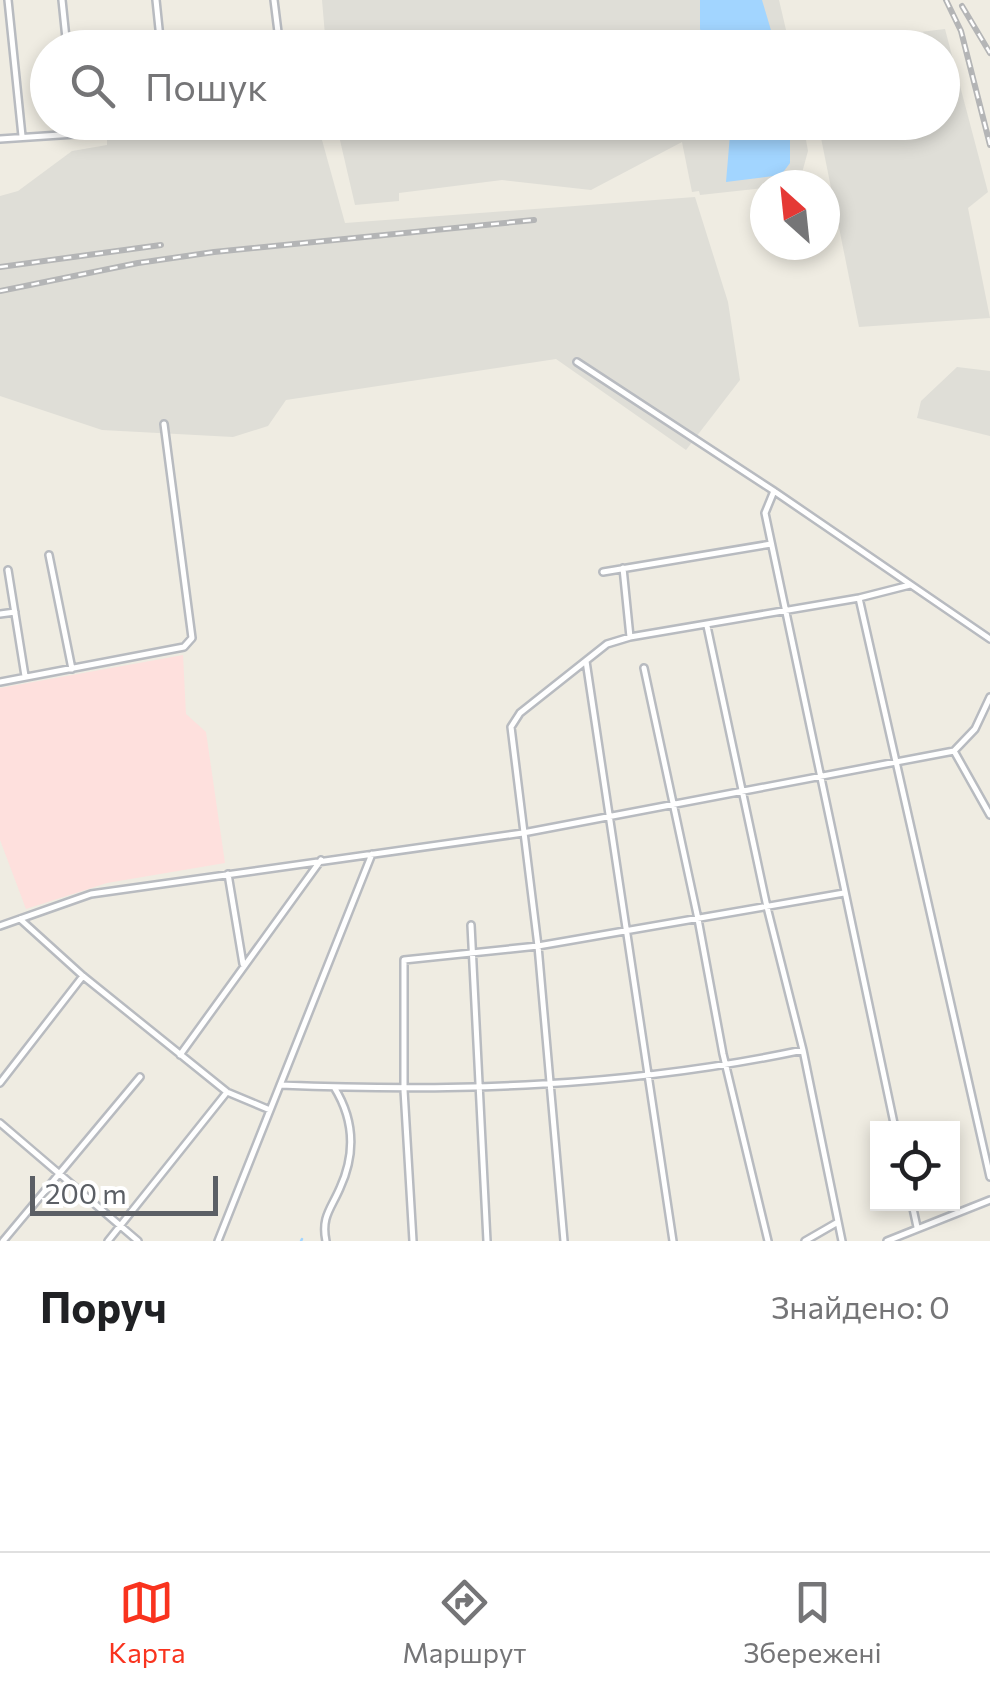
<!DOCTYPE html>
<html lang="uk">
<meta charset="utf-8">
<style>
body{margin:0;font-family:Commissioner,sans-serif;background:#f6f6f6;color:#202124}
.controls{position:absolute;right:30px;bottom:30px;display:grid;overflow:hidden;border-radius:0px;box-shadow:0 5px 15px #0003}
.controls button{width:90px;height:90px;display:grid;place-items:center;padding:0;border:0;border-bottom:2px solid #e0e0e0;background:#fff;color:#202124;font:50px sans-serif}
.compass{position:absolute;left:750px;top:170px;width:90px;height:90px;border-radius:50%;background:#fff;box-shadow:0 5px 15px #0003;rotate:333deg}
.scale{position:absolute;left:30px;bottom:25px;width:188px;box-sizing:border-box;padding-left:10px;border:5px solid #5b5f65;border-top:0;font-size:28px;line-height:35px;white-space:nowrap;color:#5b5f65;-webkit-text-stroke:8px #fff;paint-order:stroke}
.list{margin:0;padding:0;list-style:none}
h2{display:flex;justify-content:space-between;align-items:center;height:130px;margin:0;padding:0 40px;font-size:42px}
h2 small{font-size:32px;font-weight:400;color:#757577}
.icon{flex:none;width:55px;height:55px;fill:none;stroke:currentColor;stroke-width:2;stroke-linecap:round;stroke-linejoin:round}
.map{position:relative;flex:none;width:990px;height:1241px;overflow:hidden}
.search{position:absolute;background:#fff;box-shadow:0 5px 15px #0003;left:30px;right:30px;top:30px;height:110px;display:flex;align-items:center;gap:25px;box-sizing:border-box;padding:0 35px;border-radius:55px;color:#757577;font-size:38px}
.sheet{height:310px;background:#fff}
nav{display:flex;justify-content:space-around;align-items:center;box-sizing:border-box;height:140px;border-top:2px solid #e0e0e0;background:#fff;font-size:28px;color:#757577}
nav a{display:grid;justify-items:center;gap:5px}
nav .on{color:#f9331e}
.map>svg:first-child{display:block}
.industrial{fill:#dfded7}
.medical{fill:#fee0dd}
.water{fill:#a2d5ff}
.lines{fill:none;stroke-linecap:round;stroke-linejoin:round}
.stream{stroke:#a2d5ff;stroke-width:2.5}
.minor-casing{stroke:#b8bbc0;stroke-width:10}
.minor{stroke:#fff;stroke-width:5}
.rail-casing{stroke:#b4b5b6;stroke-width:6}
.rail{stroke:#fff;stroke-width:2.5;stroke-dasharray:8;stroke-linecap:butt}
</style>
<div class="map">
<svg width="990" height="1241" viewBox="0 0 990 1241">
<rect width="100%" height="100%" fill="#efece2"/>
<path class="industrial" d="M322 0H779L790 47H326Z
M945 29 988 192 968 208 990 318 859 327 818 123 942 122V48L803 46Z
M317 122 345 223 695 197 728 302 740 380 686 450 556 359 286 400 268 426 233 437 102 430 0 396V196L18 191 72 151 107 145V138L144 133 165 123Z
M336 123H803L808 151 799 184 765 185V188L700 195 699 191 692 192 682 142 591 190 502 180 399 193V201L355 205Z
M957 367 990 371V436L917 418 921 401Z"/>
<path class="medical" d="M183 655 186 714 206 732 225 863 107 883 26 909 0 840V688Z"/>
<path class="water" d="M700 0H762L776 47H708L700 29Z
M731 123H790V163L781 175 726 182Z"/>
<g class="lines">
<path class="stream" d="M301 1241 302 1239"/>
<defs>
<path id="minor" d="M8 0 22 136
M62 0 67 48
M156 0 161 48
M274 0 280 48
M75 122 76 134
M0 139 90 133 151 122
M577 362 774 491 990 639
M774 491 765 513 895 1128
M49 555 72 669
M623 568 630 637
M8 570 25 676
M603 572 771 544
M859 598 990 1177
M0 614 15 612
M707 626 767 907 803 1050 842 1241
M586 661 673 1241
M644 668 698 919 723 1054 768 1241
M0 682 184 647 192 638 164 424
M990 697 975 729 954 751 990 815
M228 874 243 964
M20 919 83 976 227 1092 270 1110
M471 925 487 1241
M0 926 91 894 523 833 954 751
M180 1055 321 860
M0 1083 83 976
M280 1085C459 1092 628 1087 803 1050
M0 1123 138 1241
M912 1204 917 1227
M3 1241 140 1077
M108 1241 227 1092
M218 1241 372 854
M326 1241C321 1217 331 1209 340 1188 356 1153 354 1119 334 1087
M413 1241 404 1090V960L538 946 844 893
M564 1241 538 946 511 727 520 713 607 644 630 637 859 598 910 585
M805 1241 838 1222
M887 1241 990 1200"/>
</defs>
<use href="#minor" class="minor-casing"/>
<use href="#minor" class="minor"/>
<defs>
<path id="rail" d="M946 0 961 31 990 145
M962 6 990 53
M0 267 161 245
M0 291 138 263 214 252 534 220"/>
</defs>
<use href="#rail" class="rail-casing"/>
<use href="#rail" class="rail"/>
</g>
</svg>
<div class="controls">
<button><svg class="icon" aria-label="locate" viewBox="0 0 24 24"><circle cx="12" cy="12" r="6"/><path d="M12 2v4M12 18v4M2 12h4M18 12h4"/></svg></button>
</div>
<svg class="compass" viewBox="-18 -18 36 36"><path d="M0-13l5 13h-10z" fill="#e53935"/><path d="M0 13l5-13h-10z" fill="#757577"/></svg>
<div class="scale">200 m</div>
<div class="search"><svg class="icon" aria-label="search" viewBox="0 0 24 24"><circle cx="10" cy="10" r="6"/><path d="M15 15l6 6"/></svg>Пошук</div>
</div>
<section class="sheet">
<h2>Поруч<small>Знайдено: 0</small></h2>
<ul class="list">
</ul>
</section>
<nav>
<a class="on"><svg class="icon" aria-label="map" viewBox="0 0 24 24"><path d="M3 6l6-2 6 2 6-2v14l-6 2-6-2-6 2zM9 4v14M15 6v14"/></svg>Карта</a>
<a><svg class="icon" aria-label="directions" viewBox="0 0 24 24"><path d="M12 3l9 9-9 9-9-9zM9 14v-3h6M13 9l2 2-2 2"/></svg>Маршрут</a>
<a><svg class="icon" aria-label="saved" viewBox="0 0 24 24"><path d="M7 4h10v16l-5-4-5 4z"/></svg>Збережені</a>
</nav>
